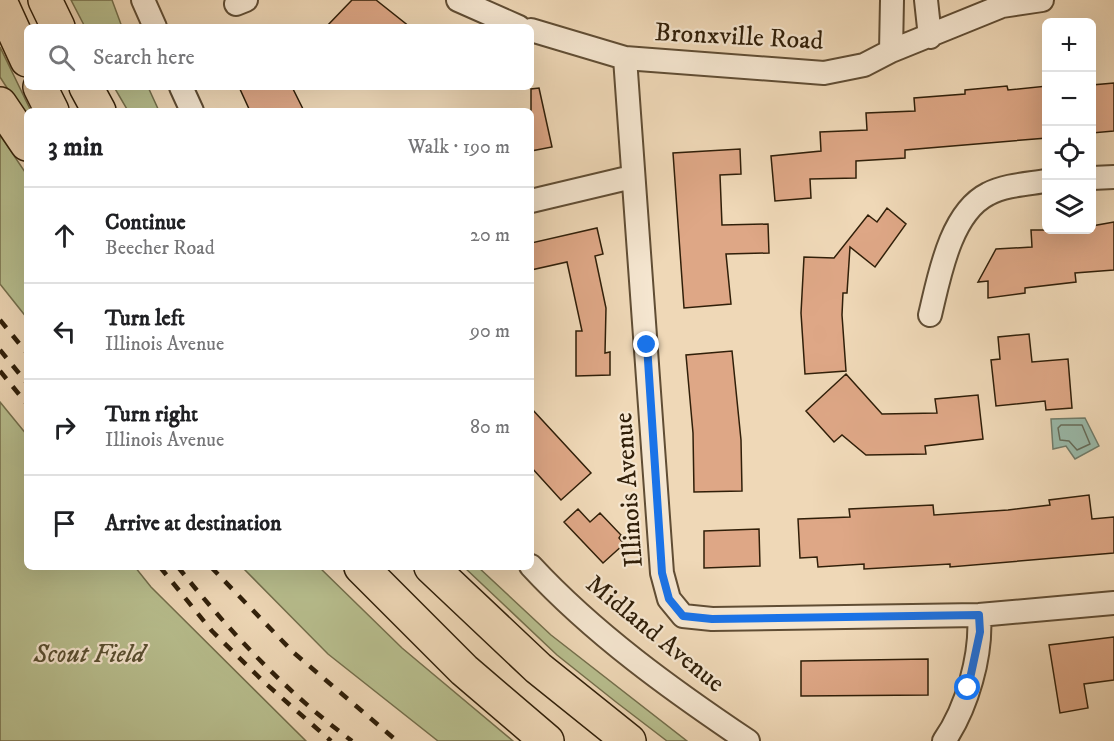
<!DOCTYPE html>
<meta charset="utf-8">
<style>
body{margin:0;font-family:"IM FELL DW Pica",serif;background:#f6f6f6;color:#202124}
.controls{position:absolute;right:18px;top:18px;display:grid;overflow:hidden;border-radius:9px;box-shadow:0 6px 24px #0002}
.controls button{width:54px;height:54px;display:grid;place-items:center;padding:0;border:0;border-bottom:2px solid #e0e0e0;background:#fff;color:#202124;font:30px sans-serif}
.stop{position:absolute;width:18px;height:18px;margin:-14px;border:4px solid #1a73e8;border-radius:50%;background:#fff}
.stop.end{background:#1a73e8;border-color:#fff;box-shadow:0 2px 6px #0008}
.list{margin:0;padding:0;list-style:none}
h2{display:flex;justify-content:space-between;align-items:center;height:78px;margin:0;padding:0 24px;font-size:26px}
h2 small{font-size:20px;font-weight:400;color:#757577}
.list li{display:grid;grid-template-columns:39px 1fr auto;gap:18px;align-items:center;box-sizing:border-box;height:96px;padding:0 24px;border-top:2px solid #e0e0e0}
.list b{display:block;font-size:22px;white-space:nowrap}
.list p{margin:0;font-size:20px;white-space:nowrap;color:#757577}
.list em{font-size:20px;font-style:normal;color:#757577}
.icon{flex:none;width:33px;height:33px;fill:none;stroke:currentColor;stroke-width:2;stroke-linecap:round;stroke-linejoin:round}
.map{position:relative;flex:none;width:1114px;height:741px;overflow:hidden}
.search{position:absolute;background:#fff;box-shadow:0 6px 24px #0002;left:24px;top:24px;width:510px;height:66px;display:flex;align-items:center;gap:15px;box-sizing:border-box;padding:0 21px;border-radius:9px;color:#757577;font-size:22px}
.panel{position:absolute;background:#fff;box-shadow:0 6px 24px #0002;left:24px;top:108px;width:510px;height:462px;border-radius:9px}
.map>svg:first-child{display:block}
.green{fill:#b8bf8f;stroke:#746f4c;stroke-width:1.5}
.water{fill:#9abaaa;stroke:#707c6a;stroke-width:1.5}
.lines{fill:none;stroke-linecap:round;stroke-linejoin:round}
.shore{stroke:#656c5a;stroke-width:1.5}
.building{fill:#dea786;stroke:#301f09;stroke-width:1.5}
.minor-casing{stroke:#604d34;stroke-width:26}
.highway-casing{stroke:#301f09;stroke-width:36}
.minor{stroke:#f5e6d0;stroke-width:22}
.highway{stroke:#efd8b7;stroke-width:33}
.rail{stroke:#301f09;stroke-width:4.5;stroke-dasharray:10 10;stroke-linecap:butt}
.route{stroke:#1a73e8;stroke-width:8}
.labels{text-anchor:middle;dominant-baseline:central;stroke-width:4.5;stroke-linejoin:round;paint-order:stroke}
.street-label{font-size:26px;fill:#301f09;stroke:#f5e6d0}
.park-label{font-size:26px;font-style:italic;fill:#594f31;stroke:#f5e6d0}
</style>
<div class="map">
<svg width="1114" height="741" viewBox="0 0 1114 741">
<rect width="100%" height="100%" fill="#efd8b7"/>
<filter id="stains"><feTurbulence type="fractalNoise" baseFrequency=".00333" numOctaves="4"/><feColorMatrix values="0 0 0 0 .2 0 0 0 0 .09 0 0 0 0 .02 0 0 0 .5 -.17"/></filter>
<radialGradient id="worn" r=".72"><stop offset=".6" stop-color="#630" stop-opacity="0"/><stop offset="1" stop-color="#630" stop-opacity=".3"/></radialGradient>
<path class="green" d="M71 0H112L122 27H85Z
M0 47 31 111H27V119L0 77Z
M114 87H148L159 111H128Z
M0 135 27 175V318L0 284Z
M0 402 27 435V567H135L151 587 306 741H0Z
M242 567H319L402 648 513 741H438L328 654Z
M464 567H478L551 635 687 741H667L616 702 557 655Z"/>
<path class="water" d="M1085 418 1099 446 1075 459 1066 446 1053 449 1051 419Z"/>
<g class="lines">
<path class="shore" d="M1061 425H1082L1090 444 1077 450 1069 441 1060 440 1058 428Z"/>
</g>
<path class="building" d="M352 0H376L410 27H326Z
M1114 83V131L1092 133V85Z
M1007 86 1008 90 1047 86V138L905 150V158L856 161V178L810 179 811 198 775 201 771 156 821 151 820 132 867 130 866 113 915 111 914 98 965 94V90Z
M239 87H292L304 111H250Z
M539 88 552 147 531 151V89Z
M740 149 741 174 720 175 722 225 768 224 769 253 726 254 731 304 684 308 673 153Z
M887 208 906 224 875 267 850 247 847 293H843L842 315 846 371 805 374 801 313 804 257 834 258 868 215 877 222Z
M1114 222V270L1075 273 1076 282 1025 288V293L988 298V281L978 282 996 249 1032 247 1031 230H1092V226Z
M597 228 603 254 595 256 606 308 605 353 610 352V375L576 376V331H582L567 262 531 270V243Z
M1029 334 1032 362 1068 359 1072 408 1046 410 1045 401 996 406 991 360 1000 359 998 337Z
M732 351 741 440 742 491 694 492 693 433 686 355Z
M846 374 882 414 937 413 935 399 978 395 983 439 925 446 926 454 866 455 842 435 834 442 806 411Z
M531 408 591 473 561 500 531 467Z
M1089 495 1092 519 1114 517V553L950 567V564L864 569V564L818 567 817 557 800 558 798 519 850 517 849 509 933 505 934 515 1008 510 1050 505 1049 500Z
M578 509 590 522 600 513 621 535 619 538 624 544 603 563 564 522Z
M759 529 760 566 704 568V531Z
M1114 637V680L1084 684 1088 708 1060 713 1049 645Z
M928 659V695L801 696V661Z"/>
<g class="lines">
<defs>
<path id="minor" d="M143 0 155 27
M458 0 519 27
M926 0 930 37
M236 4 246 0
M531 30 625 58 824 73 864 65 891 51 1002 6 1042 0
M891 51 892 0
M625 58 662 573 669 599 683 616 712 619 979 615 1114 603
M181 87 192 111
M1092 178 1114 177
M531 201 632 177
M930 315C939 278 950 213 988 194 1005 185 1028 184 1046 181
M531 566C594 634 672 690 748 741
M944 741C967 708 982 655 979 615"/>
<path id="highway" d="M45 0 58 27
M0 1 27 60
M40 87 52 111
M86 87 99 111
M0 104 27 144
M361 567 464 670 547 741
M431 567 538 668 629 741"/>
</defs>
<use href="#minor" class="minor-casing"/>
<use href="#highway" class="highway-casing"/>
<use href="#minor" class="minor"/>
<use href="#highway" class="highway"/>
<path class="rail" d="M0 320 27 353
M0 350 27 383
M0 371 27 404
M160 567 212 631 265 683 331 741
M178 567C229 631 286 692 352 741
M211 567 294 653 397 741"/>
</g>
<g class="lines">
<path class="route" d="M647 345 662 573 669 599 683 616 712 619 979 615 980 632 968 688"/>
</g>
<g class="labels">
<g class="street-label">
<text transform="translate(739 37) rotate(3)">Bronxville Road</text>
<text transform="translate(629 490) rotate(-94)">Illinois Avenue</text>
<text transform="translate(655 634) rotate(39)">Midland Avenue</text>
</g>
<g class="park-label">
<text x="89" y="654">Scout Field</text>
</g>
</g>
<rect width="100%" height="100%" filter="url(#stains)"/>
<rect width="100%" height="100%" fill="url(#worn)"/>
</svg>
<div class="controls">
<button>+</button>
<button>−</button>
<button><svg class="icon" aria-label="locate" viewBox="0 0 24 24"><circle cx="12" cy="12" r="6"/><path d="M12 2v4M12 18v4M2 12h4M18 12h4"/></svg></button>
<button><svg class="icon" aria-label="layers" viewBox="0 0 24 24"><path d="M12 4l9 5-9 5-9-5zM3 14l9 5 9-5"/></svg></button>
</div>
<div class="stop" style="left:968px;top:688px"></div>
<div class="stop end" style="left:647px;top:345px"></div>
<div class="search"><svg class="icon" aria-label="search" viewBox="0 0 24 24"><circle cx="10" cy="10" r="6"/><path d="M15 15l6 6"/></svg>Search here</div>
<section class="panel">
<h2>3 min<small>Walk · 190 m</small></h2>
<ul class="list">
<li><svg class="icon" aria-label="ahead" viewBox="0 0 24 24"><path d="M12 20V5M6 11l6-6 6 6"/></svg><div><b>Continue</b><p>Beecher Road</p></div><em>20 m</em></li>
<li><svg class="icon" aria-label="left" viewBox="0 0 24 24"><path d="M17 20v-9H6M10 6l-5 5 5 5"/></svg><div><b>Turn left</b><p>Illinois Avenue</p></div><em>90 m</em></li>
<li><svg class="icon" aria-label="right" viewBox="0 0 24 24"><path d="M7 20v-9h11M14 6l5 5-5 5"/></svg><div><b>Turn right</b><p>Illinois Avenue</p></div><em>80 m</em></li>
<li><svg class="icon" aria-label="arrive" viewBox="0 0 24 24"><path d="M6 21V4h12l-3 4 3 4H6"/></svg><div><b>Arrive at destination</b></div></li>
</ul>
</section>
</div>
